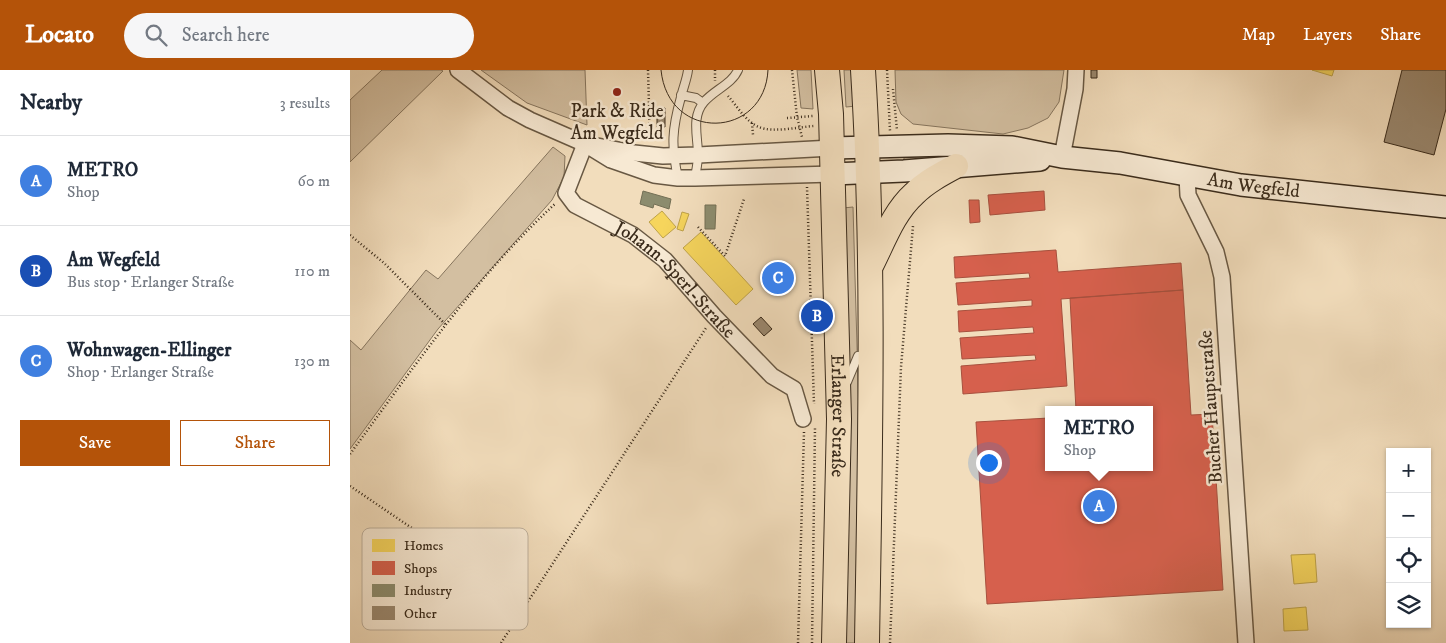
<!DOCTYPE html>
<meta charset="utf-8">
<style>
body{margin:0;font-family:"IM FELL DW Pica",serif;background:#f6f6f7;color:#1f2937}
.controls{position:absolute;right:15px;bottom:15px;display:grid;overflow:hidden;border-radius:0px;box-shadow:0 1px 4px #0004}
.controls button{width:45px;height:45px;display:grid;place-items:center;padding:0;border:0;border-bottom:1px solid #e0e1e3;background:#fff;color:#1f2937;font:25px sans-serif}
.you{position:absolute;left:638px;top:392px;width:18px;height:18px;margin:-12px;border:4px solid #fff;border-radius:50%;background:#1a73e8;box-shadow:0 0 0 8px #1a73e833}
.badge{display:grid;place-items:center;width:32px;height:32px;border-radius:50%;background:#b45309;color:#fff;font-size:16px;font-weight:700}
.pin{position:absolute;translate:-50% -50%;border:2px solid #fff;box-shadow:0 1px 5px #0006}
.popup{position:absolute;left:695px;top:336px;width:108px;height:65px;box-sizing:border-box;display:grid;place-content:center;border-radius:0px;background:#fff;filter:drop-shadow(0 1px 4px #0005);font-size:16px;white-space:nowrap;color:#747a83}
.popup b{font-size:19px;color:#1f2937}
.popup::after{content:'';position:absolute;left:50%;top:100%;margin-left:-10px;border:10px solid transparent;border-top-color:#fff}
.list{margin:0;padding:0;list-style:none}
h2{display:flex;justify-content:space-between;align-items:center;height:65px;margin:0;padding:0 20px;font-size:21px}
h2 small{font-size:16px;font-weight:400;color:#747a83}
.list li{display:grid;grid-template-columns:32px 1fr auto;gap:15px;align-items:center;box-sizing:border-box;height:90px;padding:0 20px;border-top:1px solid #e0e1e3}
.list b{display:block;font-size:19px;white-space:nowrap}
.list p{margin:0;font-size:16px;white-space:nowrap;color:#747a83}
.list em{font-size:16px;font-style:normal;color:#747a83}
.actions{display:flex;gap:10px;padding:15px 20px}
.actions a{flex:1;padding:11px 0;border:1px solid #b45309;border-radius:0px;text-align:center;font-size:18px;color:#b45309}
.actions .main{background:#b45309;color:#fff}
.icon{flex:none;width:28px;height:28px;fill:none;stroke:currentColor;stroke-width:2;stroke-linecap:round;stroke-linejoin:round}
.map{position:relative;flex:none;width:1096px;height:573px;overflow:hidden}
header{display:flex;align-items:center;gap:30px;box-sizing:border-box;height:70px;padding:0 25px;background:#b45309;color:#fff}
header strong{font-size:24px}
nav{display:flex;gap:28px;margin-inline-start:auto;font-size:18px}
.search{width:350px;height:45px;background:#f6f6f7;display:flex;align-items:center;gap:12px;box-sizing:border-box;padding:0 18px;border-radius:28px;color:#747a83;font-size:19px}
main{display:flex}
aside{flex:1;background:#fff}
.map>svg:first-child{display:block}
.green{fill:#d3bfa1;stroke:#86755e}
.homes{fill:#f6d55c;stroke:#bea248}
.shops{fill:#d6604d;stroke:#a7503e}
.industry{fill:#8c8c6e;stroke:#736f55}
.building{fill:#9a886f;stroke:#3a2b1b}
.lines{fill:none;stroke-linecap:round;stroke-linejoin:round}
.lane-casing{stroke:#685843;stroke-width:10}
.street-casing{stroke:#685843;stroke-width:18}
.secondary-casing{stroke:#3a2b1b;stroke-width:24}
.primary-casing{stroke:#3a2b1b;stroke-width:26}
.path{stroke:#3a2b1b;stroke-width:2.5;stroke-dasharray:1 2.5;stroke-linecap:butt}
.lane{stroke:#f7e9d3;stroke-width:8}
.street{stroke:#f7e9d3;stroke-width:15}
.secondary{stroke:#f7e9d3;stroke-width:21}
.primary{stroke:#f2ddbc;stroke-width:24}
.tram{stroke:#3a2b1b;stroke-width:1}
.poi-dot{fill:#8f2418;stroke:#f7e9d3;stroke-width:2}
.labels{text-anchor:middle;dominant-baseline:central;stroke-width:5;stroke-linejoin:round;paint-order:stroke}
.poi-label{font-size:19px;fill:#3a2b1b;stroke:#f7e9d3}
.street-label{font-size:19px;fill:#3a2b1b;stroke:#f7e9d3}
.key{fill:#f7e9d3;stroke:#beb09c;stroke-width:1}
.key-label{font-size:14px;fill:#3a2b1b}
</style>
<header>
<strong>Locato</strong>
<div class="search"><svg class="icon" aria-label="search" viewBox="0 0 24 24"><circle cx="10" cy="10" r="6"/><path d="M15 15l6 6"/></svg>Search here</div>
<nav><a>Map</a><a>Layers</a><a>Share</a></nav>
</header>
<main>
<aside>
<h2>Nearby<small>3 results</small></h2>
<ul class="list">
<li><span class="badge" style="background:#3f7fe0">A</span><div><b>METRO</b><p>Shop</p></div><em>60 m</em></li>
<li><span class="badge" style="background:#1a4fb4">B</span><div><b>Am Wegfeld</b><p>Bus stop · Erlanger Straße</p></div><em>110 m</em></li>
<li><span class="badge" style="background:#3f7fe0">C</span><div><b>Wohnwagen-Ellinger</b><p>Shop · Erlanger Straße</p></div><em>130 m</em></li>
</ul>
<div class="actions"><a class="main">Save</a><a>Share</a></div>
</aside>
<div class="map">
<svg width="1096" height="573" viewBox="0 0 1096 573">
<rect width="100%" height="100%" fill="#f2ddbc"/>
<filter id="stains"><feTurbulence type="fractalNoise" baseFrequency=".004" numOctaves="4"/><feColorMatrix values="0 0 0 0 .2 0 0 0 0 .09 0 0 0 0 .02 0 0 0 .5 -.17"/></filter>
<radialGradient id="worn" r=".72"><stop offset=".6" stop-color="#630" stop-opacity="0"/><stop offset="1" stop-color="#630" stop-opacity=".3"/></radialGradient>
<path class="green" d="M32 0H91L93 1 0 92V30Z
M131 0H235L237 55 177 33Z
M447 0H461L463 39 451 38Z
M494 0H504L506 36 496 37Z
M545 0H714L709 32 698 48 678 58 653 64 563 54 551 44 546 32Z
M203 77 215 86 214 107 202 130 88 259 0 379V270L11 280 76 200 88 209Z
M620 85 554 93V86Z
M503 137 509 345V573H493V138Z"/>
<path class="homes" d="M962 0H984L982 6Z
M312 141 326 157 313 168 299 152Z
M332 142 339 144 333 161 327 159Z
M351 162 403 219 386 235 333 178Z
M965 484 967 512 944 514 941 485Z
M956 537 958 560 934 561 933 539Z"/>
<path class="shops" d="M694 121 695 140 640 145 638 125Z
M619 130H629L630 152 620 153Z
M706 180 708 202 831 193 833 220 711 229 717 316 613 324 611 296 686 290 685 285 612 289 610 268 684 263 683 257 609 262 608 241 682 236V230L608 235 606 213 680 208 679 203 605 208 604 187Z
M833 220 841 345 862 344 873 520 637 534 626 352 699 348V397H799V340H726L720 228Z"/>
<path class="industry" d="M293 121 321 129 319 139 304 134 303 138 290 134Z
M355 135H366L365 159H355Z"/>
<path class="building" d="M741 0H747V8H741Z
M1052 0H1096V39L1084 85 1034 72Z
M307 38H315V57H307Z
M411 247 422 259 414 266 403 254Z"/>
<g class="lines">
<defs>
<path id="lane" d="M331 25 346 28 353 33
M328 108C321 76 322 59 331 27 333 18 337 9 338 0
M345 108C346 101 348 93 348 85 348 67 341 47 354 32 364 20 382 14 388 0
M497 312 508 286"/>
<g id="street">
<path d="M108 0 158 38 180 50 235 74 261 90 304 105 328 108H345L483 104"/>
<path id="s1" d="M235 74 216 123 225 135 283 165 315 190 364 246 422 306 444 319 453 349"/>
<path d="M242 75 284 83 313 86 348 85 482 78"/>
<path d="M712 87 725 19 726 0"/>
<path d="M837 106 838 125 866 182 872 207 896 573"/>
</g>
<g id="secondary">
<path id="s2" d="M482 78 598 75 662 77 712 87 770 93 891 115 1096 137"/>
<path d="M483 104 554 101 690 90"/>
</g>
<g id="primary">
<path id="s3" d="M477 0 481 44 489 349 484 573"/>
<path d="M513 0C525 191 520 382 517 573"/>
<path d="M522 194C534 170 544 142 564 124 576 112 591 104 606 96"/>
</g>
</defs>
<use href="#lane" class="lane-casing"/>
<use href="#street" class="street-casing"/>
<use href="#secondary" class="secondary-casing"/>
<use href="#primary" class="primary-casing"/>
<path class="path" d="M298 0 300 71
M365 0V11
M442 0 447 47 452 67
M537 0 540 61
M543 19 547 60
M378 26C387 36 396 52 409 57 422 63 449 57 464 56
M437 48 463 46
M402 53 403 65
M457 117 464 334
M348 157 375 186 394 129
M0 165 34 193 95 254
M0 384C64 297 126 206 206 133
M0 416 175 535
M151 573 356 258
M448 573 454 362
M462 573 465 357
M540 573 551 297 563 156"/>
<use href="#lane" class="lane"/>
<use href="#street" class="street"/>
<use href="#secondary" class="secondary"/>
<use href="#primary" class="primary"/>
<path class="tram" d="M311 0C318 73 415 69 418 0"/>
</g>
<circle class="poi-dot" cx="267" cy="22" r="5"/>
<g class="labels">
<g class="poi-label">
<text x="267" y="41">Park &amp; Ride<tspan x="267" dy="22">Am Wegfeld</tspan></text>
</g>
<g class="street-label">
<text stroke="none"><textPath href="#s2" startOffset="425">Am Wegfeld</textPath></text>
<text stroke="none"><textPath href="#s1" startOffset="194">Johann-Sperl-Straße</textPath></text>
<text transform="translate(861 337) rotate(-94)">Bucher Hauptstraße</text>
<text stroke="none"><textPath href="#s3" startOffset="346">Erlanger Straße</textPath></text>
</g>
</g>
<rect x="12" y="458" width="166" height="102" rx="8" class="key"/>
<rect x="22" y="469" width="23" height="13" fill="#f6d55c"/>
<rect x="22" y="491" width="23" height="14" fill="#d6604d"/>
<rect x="22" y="514" width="23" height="13" fill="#8c8c6e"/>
<rect x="22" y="536" width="23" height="14" fill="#9a886f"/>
<g class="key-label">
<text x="54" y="480">Homes</text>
<text x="54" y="503">Shops</text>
<text x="54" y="525">Industry</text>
<text x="54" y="548">Other</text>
</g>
<rect width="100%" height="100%" filter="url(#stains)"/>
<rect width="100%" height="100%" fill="url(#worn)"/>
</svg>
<div class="controls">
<button>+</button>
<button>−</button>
<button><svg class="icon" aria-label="locate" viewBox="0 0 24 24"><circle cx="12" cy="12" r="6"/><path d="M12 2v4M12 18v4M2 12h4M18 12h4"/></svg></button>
<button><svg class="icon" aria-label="layers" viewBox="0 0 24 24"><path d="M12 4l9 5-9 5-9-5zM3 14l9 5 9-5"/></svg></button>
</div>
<div class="you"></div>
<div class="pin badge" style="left:749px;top:436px;background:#3f7fe0">A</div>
<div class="popup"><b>METRO</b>Shop</div>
<div class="pin badge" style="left:467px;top:246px;background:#1a4fb4">B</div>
<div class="pin badge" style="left:428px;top:208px;background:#3f7fe0">C</div>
</div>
</main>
